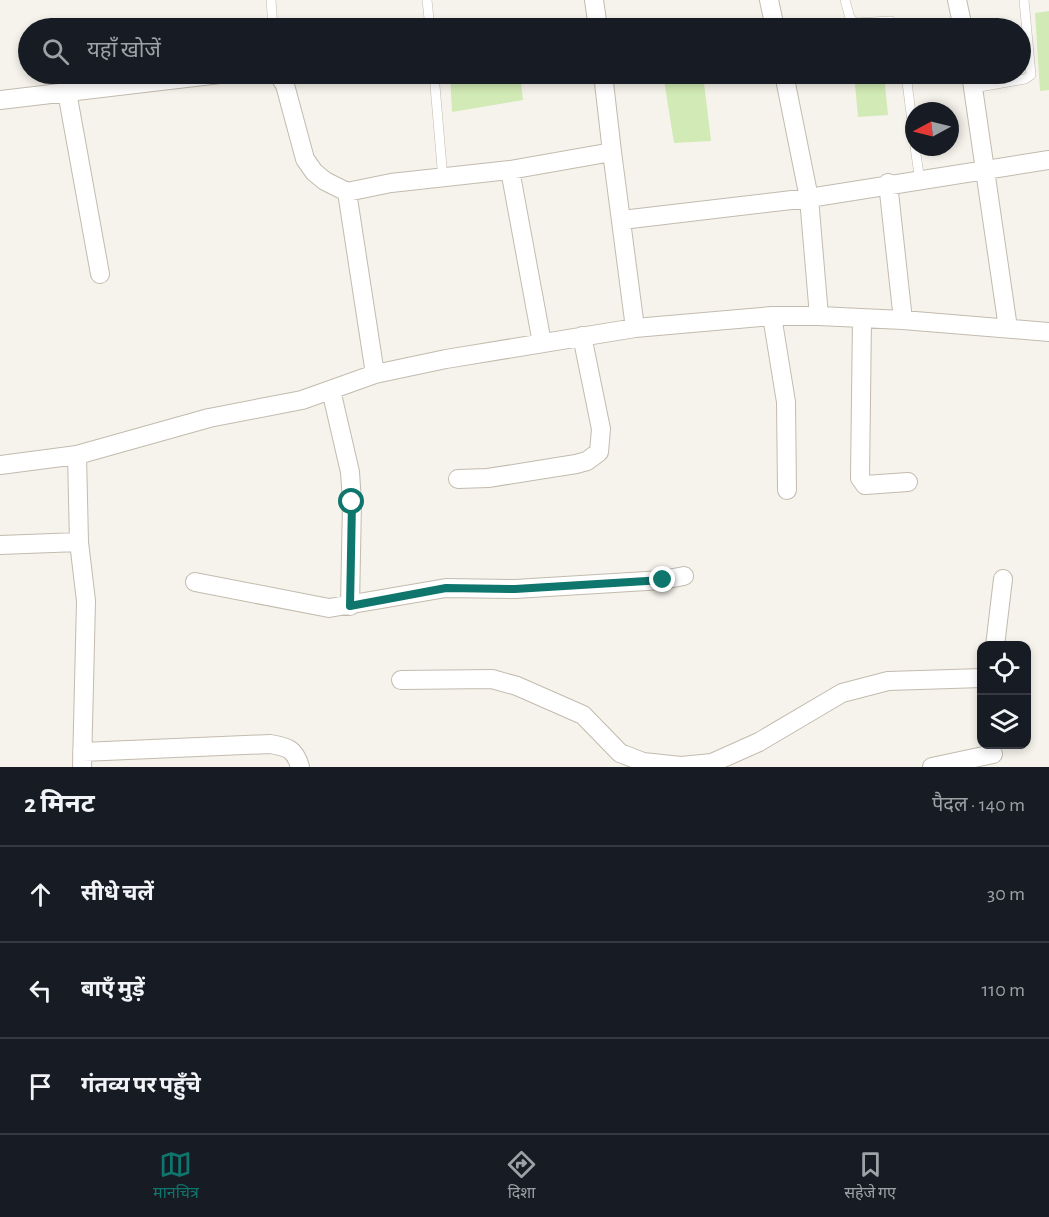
<!DOCTYPE html>
<html lang="hi">
<meta charset="utf-8">
<style>
body{margin:0;font-family:"Alegreya Sans","Noto Sans Devanagari",sans-serif;background:#20242c;color:#f1f3f6}
.controls{position:absolute;right:18px;bottom:18px;display:grid;overflow:hidden;border-radius:12px;box-shadow:0 3px 9px #0003}
.controls button{width:54px;height:54px;display:grid;place-items:center;padding:0;border:0;border-bottom:2px solid #363941;background:#171b24;color:#f1f3f6;font:30px sans-serif}
.compass{position:absolute;left:905px;top:102px;width:54px;height:54px;border-radius:50%;background:#171b24;box-shadow:0 3px 9px #0003;rotate:263deg}
.stop{position:absolute;width:18px;height:18px;margin:-14px;border:4px solid #0f766e;border-radius:50%;background:#fff}
.stop.end{background:#0f766e;border-color:#fff;box-shadow:0 2px 6px #0008}
.list{margin:0;padding:0;list-style:none}
h2{display:flex;justify-content:space-between;align-items:center;height:78px;margin:0;padding:0 24px;font-size:26px}
h2 small{font-size:20px;font-weight:400;color:#9ea1a6}
.list li{display:grid;grid-template-columns:39px 1fr auto;gap:18px;align-items:center;box-sizing:border-box;height:96px;padding:0 24px;border-top:2px solid #363941}
.list b{display:block;font-size:22px;white-space:nowrap}
.list em{font-size:20px;font-style:normal;color:#9ea1a6}
.icon{flex:none;width:33px;height:33px;fill:none;stroke:currentColor;stroke-width:2;stroke-linecap:round;stroke-linejoin:round}
.map{position:relative;flex:none;width:1049px;height:767px;overflow:hidden}
.search{position:absolute;background:#171b24;box-shadow:0 3px 9px #0003;left:18px;right:18px;top:18px;height:66px;display:flex;align-items:center;gap:15px;box-sizing:border-box;padding:0 21px;border-radius:33px;color:#9ea1a6;font-size:22px}
.sheet{height:366px;background:#171b24}
nav{display:flex;justify-content:space-around;align-items:center;box-sizing:border-box;height:84px;border-top:2px solid #363941;background:#171b24;font-size:16px;color:#9ea1a6}
nav a{display:grid;justify-items:center;gap:3px}
nav .on{color:#0f766e}
.map>svg:first-child{display:block}
.green{fill:#d2eab5}
.lines{fill:none;stroke-linecap:round;stroke-linejoin:round}
.service-casing{stroke:#c2bbae;stroke-width:10}
.minor-casing{stroke:#c2bbae;stroke-width:20}
.service{stroke:#fff;stroke-width:9}
.minor{stroke:#fff;stroke-width:18}
.route{stroke:#0f766e;stroke-width:8}
</style>
<div class="map">
<svg width="1049" height="767" viewBox="0 0 1049 767">
<rect width="100%" height="100%" fill="#f6f3ec"/>
<path class="green" d="M1049 11V90L1040 91 1035 13Z
M450 74H520L523 100 452 112Z
M663 74H703L711 141 674 143Z
M854 74H884L888 115 858 117Z"/>
<g class="lines">
<defs>
<path id="service" d="M271 0 273 28
M427 0 430 28
M845 0 850 18 855 23 891 21 899 28
M434 74 443 179
M906 74 914 137
M974 88 1025 79 1031 75 1024 0
M915 147 920 182"/>
<path id="minor" d="M594 0 598 28
M769 0 775 28
M957 0 963 28
M278 74 285 85 305 159 314 172 325 181 347 192 391 183 510 170 612 152 635 328
M603 74 612 152
M784 74 809 198 819 316
M971 74 1008 328
M67 92 100 274
M0 100 220 74
M510 170 542 343
M888 183 903 320
M347 192 375 374
M622 220 809 198 1049 160
M772 316 786 402 787 490
M862 319 860 478 865 485 908 482
M331 390 350 472 352 502 350 606
M77 455 79 542 86 601 82 767
M0 465 77 455 209 418 302 400 375 374 446 359 635 328 772 316H819L903 320 1049 332
M458 479 488 478 576 464 587 461 599 452 601 429 582 336
M0 545 79 542
M195 582 329 608 446 588 515 589 663 580 684 576
M995 646 1003 579
M401 680 492 679 517 686 583 715 620 753 643 762 681 766 712 763 759 742 842 693 888 681 982 678
M82 752 270 744C288 747 295 749 300 767
M932 767 993 754"/>
</defs>
<use href="#service" class="service-casing"/>
<use href="#minor" class="minor-casing"/>
<use href="#service" class="service"/>
<use href="#minor" class="minor"/>
</g>
<g class="lines">
<path class="route" d="M352 502 350 606 446 588 515 589 663 580"/>
</g>
</svg>
<div class="controls">
<button><svg class="icon" aria-label="locate" viewBox="0 0 24 24"><circle cx="12" cy="12" r="6"/><path d="M12 2v4M12 18v4M2 12h4M18 12h4"/></svg></button>
<button><svg class="icon" aria-label="layers" viewBox="0 0 24 24"><path d="M12 4l9 5-9 5-9-5zM3 14l9 5 9-5"/></svg></button>
</div>
<svg class="compass" viewBox="-18 -18 36 36"><path d="M0-13l5 13h-10z" fill="#e53935"/><path d="M0 13l5-13h-10z" fill="#9ea1a6"/></svg>
<div class="stop" style="left:352px;top:502px"></div>
<div class="stop end" style="left:663px;top:580px"></div>
<div class="search"><svg class="icon" aria-label="search" viewBox="0 0 24 24"><circle cx="10" cy="10" r="6"/><path d="M15 15l6 6"/></svg>यहाँ खोजें</div>
</div>
<section class="sheet">
<h2>2 मिनट<small>पैदल · 140 m</small></h2>
<ul class="list">
<li><svg class="icon" aria-label="ahead" viewBox="0 0 24 24"><path d="M12 20V5M6 11l6-6 6 6"/></svg><div><b>सीधे चलें</b></div><em>30 m</em></li>
<li><svg class="icon" aria-label="left" viewBox="0 0 24 24"><path d="M17 20v-9H6M10 6l-5 5 5 5"/></svg><div><b>बाएँ मुड़ें</b></div><em>110 m</em></li>
<li><svg class="icon" aria-label="arrive" viewBox="0 0 24 24"><path d="M6 21V4h12l-3 4 3 4H6"/></svg><div><b>गंतव्य पर पहुँचे</b></div></li>
</ul>
</section>
<nav>
<a class="on"><svg class="icon" aria-label="map" viewBox="0 0 24 24"><path d="M3 6l6-2 6 2 6-2v14l-6 2-6-2-6 2zM9 4v14M15 6v14"/></svg>मानचित्र</a>
<a><svg class="icon" aria-label="directions" viewBox="0 0 24 24"><path d="M12 3l9 9-9 9-9-9zM9 14v-3h6M13 9l2 2-2 2"/></svg>दिशा</a>
<a><svg class="icon" aria-label="saved" viewBox="0 0 24 24"><path d="M7 4h10v16l-5-4-5 4z"/></svg>सहेजे गए</a>
</nav>
